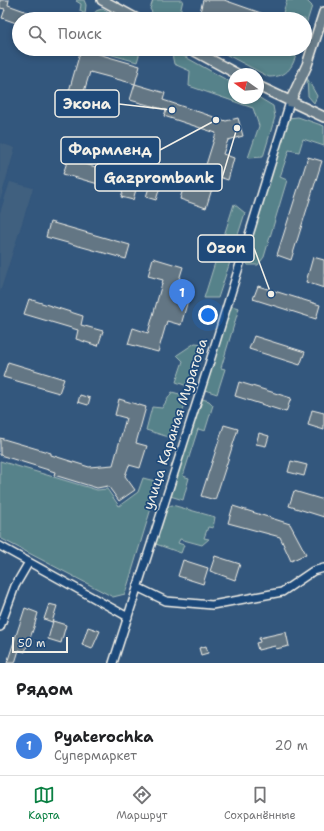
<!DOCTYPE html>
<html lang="ru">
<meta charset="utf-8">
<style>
body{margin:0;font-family:"Shantell Sans",sans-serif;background:#f2f2f2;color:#202124}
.compass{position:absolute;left:228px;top:68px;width:36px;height:36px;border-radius:50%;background:#fff;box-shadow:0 2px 6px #0003;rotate:285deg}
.scale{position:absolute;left:12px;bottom:10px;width:56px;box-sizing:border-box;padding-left:4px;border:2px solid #f4f1e8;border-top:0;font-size:11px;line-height:14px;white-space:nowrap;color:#f4f1e8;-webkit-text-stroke:3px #1f4a7a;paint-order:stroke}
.you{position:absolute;left:208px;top:315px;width:14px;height:14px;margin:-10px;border:3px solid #fff;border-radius:50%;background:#1a73e8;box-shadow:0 0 0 6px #1a73e833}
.badge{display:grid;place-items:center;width:26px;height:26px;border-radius:50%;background:#0b8043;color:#fff;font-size:13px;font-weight:700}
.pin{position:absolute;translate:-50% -33px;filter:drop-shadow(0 1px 2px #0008)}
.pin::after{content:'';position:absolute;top:21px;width:14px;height:12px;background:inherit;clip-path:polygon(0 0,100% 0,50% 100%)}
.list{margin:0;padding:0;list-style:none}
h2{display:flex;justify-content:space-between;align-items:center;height:52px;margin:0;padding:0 16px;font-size:17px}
h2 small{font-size:13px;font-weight:400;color:#757577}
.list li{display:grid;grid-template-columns:26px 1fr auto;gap:12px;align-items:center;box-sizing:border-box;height:60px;padding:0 16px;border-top:1px solid #e0e0e0}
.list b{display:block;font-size:15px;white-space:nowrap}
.list p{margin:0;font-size:13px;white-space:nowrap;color:#757577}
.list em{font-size:13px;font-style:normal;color:#757577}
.icon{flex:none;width:22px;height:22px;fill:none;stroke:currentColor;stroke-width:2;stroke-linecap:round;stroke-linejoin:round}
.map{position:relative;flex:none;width:324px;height:663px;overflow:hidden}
.search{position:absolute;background:#fff;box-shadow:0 2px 6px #0003;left:12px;right:12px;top:12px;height:44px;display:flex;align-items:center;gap:10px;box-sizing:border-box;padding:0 14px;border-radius:22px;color:#757577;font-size:15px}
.sheet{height:112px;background:#fff}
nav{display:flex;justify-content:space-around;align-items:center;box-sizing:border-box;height:56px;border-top:1px solid #e0e0e0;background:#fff;font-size:11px;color:#757577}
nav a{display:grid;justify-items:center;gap:2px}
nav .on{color:#0b8043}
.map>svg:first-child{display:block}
.built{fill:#41607f}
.green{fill:#56828a;stroke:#a5bab9}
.building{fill:#637684;stroke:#f4f1e8}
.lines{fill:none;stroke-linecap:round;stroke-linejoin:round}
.minor-casing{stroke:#f4f1e8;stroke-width:10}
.major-casing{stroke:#f4f1e8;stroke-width:12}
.minor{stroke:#1f4a7a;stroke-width:7}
.major{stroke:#6b7e8b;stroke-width:9}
.labels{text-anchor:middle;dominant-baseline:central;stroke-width:3.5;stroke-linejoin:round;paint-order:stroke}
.street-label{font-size:14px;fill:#f4f1e8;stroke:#1f4a7a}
.leader{fill:none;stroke:#f4f1e8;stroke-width:1.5}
.callout-dot{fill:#f4f1e8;stroke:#1f4a7a;stroke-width:1.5}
.callout{fill:#1f4a7a;stroke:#f4f1e8;stroke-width:1.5}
.callout-label{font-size:15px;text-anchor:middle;font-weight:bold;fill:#f4f1e8}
</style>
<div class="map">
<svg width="324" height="663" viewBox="0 0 324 663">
<rect width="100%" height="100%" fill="#33577d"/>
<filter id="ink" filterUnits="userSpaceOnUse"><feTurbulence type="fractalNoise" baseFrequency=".025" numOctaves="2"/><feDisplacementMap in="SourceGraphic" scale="8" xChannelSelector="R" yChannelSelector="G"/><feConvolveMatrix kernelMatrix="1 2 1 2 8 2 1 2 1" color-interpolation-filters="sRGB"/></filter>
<g filter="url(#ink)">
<path class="built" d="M0 143 15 148 0 200Z
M10 182 33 188 0 292V213Z"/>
<path class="green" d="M77 0H84L86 5 85 14 80 11 81 4 76 1Z
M153 0H183L180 13 190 19H159L155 17 150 9Z
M287 0H306L312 6 305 28V19H281Z
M104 9 122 19H92C94 11 96 10 104 9Z
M91 49H141L137 62Z
M171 49 234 84V98L258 97 273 106 275 117 263 157 248 158 259 126 253 108 189 86 190 71 174 64Z
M216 49H298C293 66 289 77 269 77Z
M307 78 317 96 314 103 308 96Z
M298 117 324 126V146L303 139 299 152 289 150 280 177 287 180 264 257 258 265H248L243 258 288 118Z
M234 204 245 213 235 244 229 247 221 245Z
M218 253 226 256 230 262 218 298H204Z
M227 305 239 308 221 368 225 369 217 394 202 389Z
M195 343 204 344 190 387 176 382 183 361 177 355Z
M172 392 187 396 175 439 146 430 152 407 162 408Z
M199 398 209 401 213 405 205 431 198 429 183 476 189 478 183 500 167 495Z
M0 461 97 490 107 489 119 506 138 492 143 478 159 482 125 594 113 597 0 538Z
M172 505 215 517 213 528 208 527 204 538 209 539 202 545 180 539 178 543 184 545 181 553 153 543 163 509Z"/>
<path class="building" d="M0 0H9L8 5 47 19H19V24L2 18 5 9 0 8Z
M203 0H224L278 19H235L226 16 223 19H211L204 17 200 12Z
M81 49 140 66 135 84 90 72 83 95 69 91Z
M135 84 165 93 163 100 226 121 238 118 243 136 228 140 223 154 234 158 228 180 216 176 206 208 180 199 185 182 199 187 216 133 164 116 166 110 130 100Z
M308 157 322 161 291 260 277 255Z
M68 159 127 176 125 183 137 186 133 200 121 197 123 191 63 174Z
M151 181 161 184 156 200 146 197Z
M50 222 130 245 126 259 46 237Z
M313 257 324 260V288L306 282Z
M153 258 183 267 174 296 188 300 181 325 167 321 158 352 128 344 133 328 148 333 163 280 148 276Z
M258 286 320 305 316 319 253 299Z
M29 299 83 316 81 325 103 331 98 346 76 339 78 330 24 314Z
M254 336 305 352 300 365 249 349Z
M8 362 64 379 59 393 3 377Z
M239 382 291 398 286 412 235 396Z
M80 395 90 398 88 405 78 402Z
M119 399 146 407 136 443 147 446 140 468 129 465 125 476 135 490 119 501 108 486 97 488 54 475 55 472 0 455V438L51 453V455L89 467 113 465 126 418 115 415Z
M312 410 324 413V430L308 425Z
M224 425 238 429 215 500 201 496Z
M259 433 269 436 266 446 256 444Z
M291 461 307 465 304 476 288 472Z
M294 491 324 500V517L289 506Z
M233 506 290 524 306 554 291 561 280 537 228 523Z
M215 556 240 564 235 580 210 571Z
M183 560 208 568 203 584 178 576Z
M49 604 57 606 52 622 44 619Z
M25 608 38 613 34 627 25 652 19 650 15 663H7Z
M53 621 66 625 61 643 48 639Z
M88 627 100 631 92 649 82 645Z
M286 632 289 646 276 649 275 646 258 650 256 643 260 642 259 638Z
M206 646 208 653 201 655 199 648Z"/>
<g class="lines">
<defs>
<path id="minor" d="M0 546 128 617
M137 587 166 601 212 605 282 592 313 571 324 568
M0 627 15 586 29 562
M113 663 210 361 290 102"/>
<path id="major" d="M102 0 137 19
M191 49 237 74
M258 86 324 117
M290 102 307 65 324 12"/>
</defs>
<use href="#minor" class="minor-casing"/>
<use href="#major" class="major-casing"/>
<use href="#minor" class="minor"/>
<use href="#major" class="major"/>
</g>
</g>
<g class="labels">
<g class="street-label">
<text transform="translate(175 424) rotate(-72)">улица Караная Муратова</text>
</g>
</g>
<path class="leader" d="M172 110L119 104M216 120L160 150M237 128L222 178M271 294L254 248"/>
<g class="callout-dot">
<circle cx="172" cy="110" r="4"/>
<circle cx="216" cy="120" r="4"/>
<circle cx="237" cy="128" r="4"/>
<circle cx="271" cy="294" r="4"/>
</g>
<g class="callout">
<rect x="55" y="90" width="64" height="27" rx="4"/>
<rect x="61" y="137" width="99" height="27" rx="4"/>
<rect x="95" y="164" width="127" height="27" rx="4"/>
<rect x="198" y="235" width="56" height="27" rx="4"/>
</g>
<g class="callout-label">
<text x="87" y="109">Экона</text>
<text x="110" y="155">Фармленд</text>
<text x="159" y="183">Gazprombank</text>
<text x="226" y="253">Ozon</text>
</g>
</svg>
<svg class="compass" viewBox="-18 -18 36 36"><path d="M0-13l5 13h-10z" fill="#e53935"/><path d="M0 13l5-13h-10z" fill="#757577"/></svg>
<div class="scale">50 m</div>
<div class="you"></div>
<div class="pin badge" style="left:182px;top:312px;background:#3f7fe0">1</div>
<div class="search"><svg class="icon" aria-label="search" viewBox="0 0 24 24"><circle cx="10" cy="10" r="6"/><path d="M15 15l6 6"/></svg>Поиск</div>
</div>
<section class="sheet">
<h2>Рядом<small></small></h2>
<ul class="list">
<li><span class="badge" style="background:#3f7fe0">1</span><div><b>Pyaterochka</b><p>Супермаркет</p></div><em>20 m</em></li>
</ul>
</section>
<nav>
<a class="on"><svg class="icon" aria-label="map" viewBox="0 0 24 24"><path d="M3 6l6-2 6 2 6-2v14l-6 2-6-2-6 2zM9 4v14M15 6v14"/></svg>Карта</a>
<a><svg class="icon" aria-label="directions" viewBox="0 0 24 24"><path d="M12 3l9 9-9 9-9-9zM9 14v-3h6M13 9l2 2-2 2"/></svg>Маршрут</a>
<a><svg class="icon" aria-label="saved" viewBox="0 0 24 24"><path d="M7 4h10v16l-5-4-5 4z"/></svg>Сохранённые</a>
</nav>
